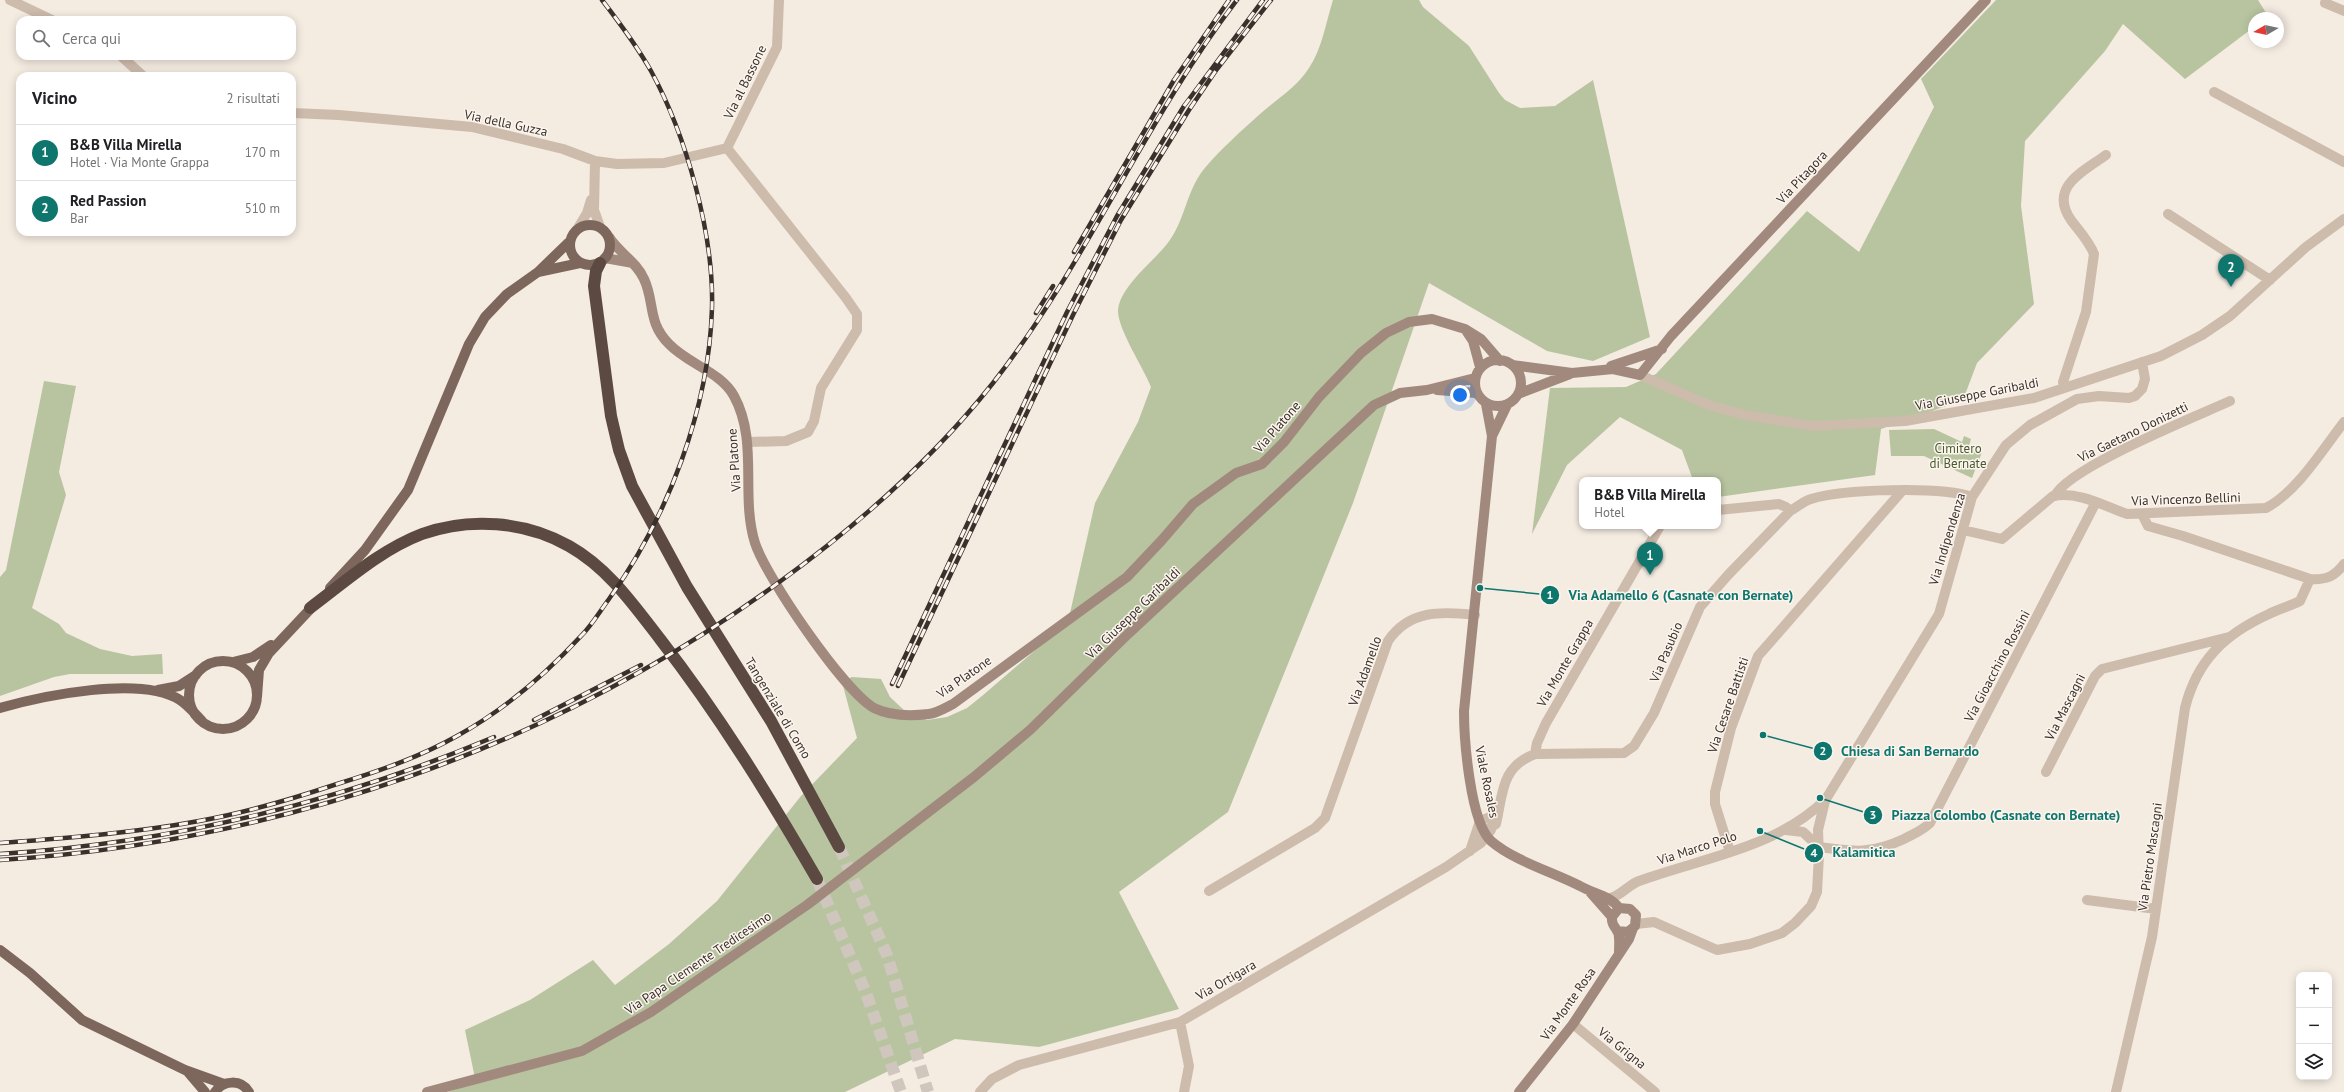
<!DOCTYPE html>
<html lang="it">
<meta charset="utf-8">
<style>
body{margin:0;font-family:"PT Sans",sans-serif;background:#f2f2f2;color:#202124}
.controls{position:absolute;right:12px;bottom:12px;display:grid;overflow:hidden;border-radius:8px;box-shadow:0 2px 10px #0003}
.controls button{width:36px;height:36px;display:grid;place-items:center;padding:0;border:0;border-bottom:1px solid #e0e0e0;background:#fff;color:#202124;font:20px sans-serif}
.compass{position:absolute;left:2248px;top:12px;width:36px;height:36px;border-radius:50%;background:#fff;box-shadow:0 2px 10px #0003;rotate:261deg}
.you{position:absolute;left:1460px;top:395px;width:14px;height:14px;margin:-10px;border:3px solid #fff;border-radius:50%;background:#1a73e8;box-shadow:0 0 0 6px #1a73e833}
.badge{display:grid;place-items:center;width:26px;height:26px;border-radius:50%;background:#0f766e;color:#fff;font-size:13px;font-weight:700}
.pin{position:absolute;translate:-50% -33px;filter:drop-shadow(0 1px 2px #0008)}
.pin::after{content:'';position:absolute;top:21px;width:14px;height:12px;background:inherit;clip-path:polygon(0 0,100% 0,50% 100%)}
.popup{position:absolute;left:1579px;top:477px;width:142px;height:52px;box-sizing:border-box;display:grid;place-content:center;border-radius:8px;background:#fff;filter:drop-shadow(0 1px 3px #0005);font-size:13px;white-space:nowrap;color:#757577}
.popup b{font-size:15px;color:#202124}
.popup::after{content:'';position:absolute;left:50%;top:100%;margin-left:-8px;border:8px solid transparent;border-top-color:#fff}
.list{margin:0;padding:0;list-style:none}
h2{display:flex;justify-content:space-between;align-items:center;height:52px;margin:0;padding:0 16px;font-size:17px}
h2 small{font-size:13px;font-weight:400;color:#757577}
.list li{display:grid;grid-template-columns:26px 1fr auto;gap:12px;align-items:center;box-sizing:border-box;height:56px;padding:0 16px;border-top:1px solid #e0e0e0}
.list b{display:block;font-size:15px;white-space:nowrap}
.list p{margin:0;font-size:13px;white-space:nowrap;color:#757577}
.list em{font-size:13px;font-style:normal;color:#757577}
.icon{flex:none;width:22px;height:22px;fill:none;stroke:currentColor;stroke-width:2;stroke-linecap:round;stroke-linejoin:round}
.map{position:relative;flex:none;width:2344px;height:1092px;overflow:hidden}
.search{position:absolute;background:#fff;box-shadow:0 2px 10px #0003;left:16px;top:16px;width:280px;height:44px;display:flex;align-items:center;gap:10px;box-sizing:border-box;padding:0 14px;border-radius:12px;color:#757577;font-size:15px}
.panel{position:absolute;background:#fff;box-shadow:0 2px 10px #0003;left:16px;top:72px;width:280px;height:164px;border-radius:12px}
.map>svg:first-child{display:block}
.green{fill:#b8c4a0}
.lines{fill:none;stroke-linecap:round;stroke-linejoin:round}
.highway-tunnel{stroke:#cfc6bd;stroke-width:12;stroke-dasharray:12 6;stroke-linecap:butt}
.street{stroke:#cdbbac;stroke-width:10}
.secondary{stroke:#a18a7d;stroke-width:10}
.primary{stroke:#7d675c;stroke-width:10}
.highway{stroke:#5c4a42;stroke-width:12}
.rail-casing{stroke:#3b302b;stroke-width:4.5}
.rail{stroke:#fbf5ee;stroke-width:3;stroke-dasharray:9;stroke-linecap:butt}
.labels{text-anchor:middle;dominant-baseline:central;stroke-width:3;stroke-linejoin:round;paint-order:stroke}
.street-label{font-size:13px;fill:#3b302b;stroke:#fbf5ee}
.park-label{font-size:13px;fill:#4a5a2e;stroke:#fbf5ee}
.leader{fill:none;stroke:#0f766e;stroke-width:1.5}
.callout-dot{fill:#0f766e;stroke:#fbf5ee;stroke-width:1.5}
.mark-label{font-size:12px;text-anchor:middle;font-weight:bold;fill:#fff}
.callout-label{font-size:14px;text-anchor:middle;font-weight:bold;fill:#0f766e;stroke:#fbf5ee;stroke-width:3;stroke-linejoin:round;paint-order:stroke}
</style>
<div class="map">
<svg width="2344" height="1092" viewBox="0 0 2344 1092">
<rect width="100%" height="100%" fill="#f4ebe1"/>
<path class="green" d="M1333 0H1419L1423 7 1469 46 1499 93 1505 100 1520 108 1555 106 1593 80 1650 337 1593 361 1547 351 1429 283 1353 503 1228 812 1119 892 1179 1009 1039 1047 955 1039 845 1092H447L476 1083 465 1030 530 1000 593 960 615 985 669 944 717 901 801 796 857 738 842 682 852 677 881 679 890 697 907 713 927 720 947 717 967 708 982 696 1068 622 1095 503 1138 422 1151 387C1143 367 1119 331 1118 312 1118 288 1153 262 1167 244 1185 222 1186 191 1204 169 1221 149 1241 131 1260 114 1277 99 1297 87 1309 68 1322 49 1326 22 1333 0Z
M1996 0H2258L2268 16 2254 18V27L2185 79 2123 24 2105 51 2025 141 2021 206 2034 304 1977 363 1963 400 1881 429 1875 475 1718 497V480H1693L1682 450 1620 417 1567 465 1532 534 1550 388 1626 387 1656 374 1807 211 1859 252 1934 107 1921 79Z
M44 381 76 386 59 472 66 495 32 608 59 624 66 633 100 649 132 656 162 654 163 674H70L54 677 0 696V577L6 570Z
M1934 429 1962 442 1964 436 1971 439 1969 446 1982 452 1972 478 1924 456H1891L1889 430Z"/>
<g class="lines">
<path class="highway-tunnel" d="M839 847 887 955 928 1092
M817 879 866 993 901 1092"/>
<path class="street" d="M10 0 52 20
M2325 3 2344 11
M121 56 143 76
M2214 92 2344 162
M292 113 339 115 472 127 563 149 595 161 617 164 664 163 727 148
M727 148 846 298 857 314V330L821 388 814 421 808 432 786 441 748 442
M727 148 777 47 779 0
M595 161 594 210 600 227
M2168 214 2270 280
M578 228 587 213 591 200
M1640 375 1711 406 1746 415 1813 426 1905 421 2034 398 2161 356 2202 335 2230 316 2306 247 2344 219
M2064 388 2063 382 2086 312 2094 254C2089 241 2079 231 2071 220 2048 187 2084 171 2106 155
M2055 496C2067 468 2197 416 2230 401
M1718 510 1779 504 1786 507 1790 511
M2142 514 2148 526 2183 536 2310 579C2326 580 2334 577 2344 564
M1963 530 2002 539 2053 496C2079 491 2104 506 2127 514L2266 508C2297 492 2323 449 2344 422
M1535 754 1537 743 1546 723 1660 526
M2046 772 2095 676 2102 669 2229 637
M1786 830 1803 832 1819 847
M1485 831 1496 824C1503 793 1501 767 1535 754L1624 753 1634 746 1654 713 1700 607 1728 575 1790 511C1797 507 1804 501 1811 499 1843 489 1941 486 1972 497
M1819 847C1854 852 1872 854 1904 839 1913 834 1922 831 1930 823L2096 502
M1470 851 1480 821 1497 814
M1730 852 1715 804V792L1731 728 1758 656 1902 491
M1209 891 1315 828 1325 818 1388 641C1409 610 1441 611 1475 615
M1610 898C1621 896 1628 885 1639 881 1702 858 1777 848 1826 799L1939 614 1972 497 2006 445 2030 425 2077 399 2099 396 2129 398 2135 396 2142 389 2145 379 2142 362
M2087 900 2156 909
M1636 924 1654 922 1717 950 1750 944 1782 933 1795 923 1811 906 1817 892 1819 855 1818 830 1825 801
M1180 1022 1189 1066 1184 1092
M1573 1024 1655 1092
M980 1092 992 1079 1019 1065 1180 1022 1446 867 1481 843 1491 830
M2116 1092 2152 937 2185 708C2197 660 2225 634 2269 614 2279 609 2290 606 2300 601L2310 579"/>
<path class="secondary" d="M609 237C619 253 636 261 644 279 655 302 647 322 669 344 688 364 721 372 734 396 759 442 740 495 755 543 766 577 844 691 874 708 890 716 912 716 929 714 937 713 945 708 953 704L1127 577 1162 540 1193 504 1236 473 1262 464 1284 442 1319 397 1361 353 1386 333 1409 322 1432 319 1465 329 1481 339 1500 361
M605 258 633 263
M1467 332 1473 341 1480 367
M1475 383a23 23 0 1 1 46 0a23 23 0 1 1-46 0Z
M1512 365 1572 373 1613 369 1640 375 1671 336 1986 0
M1611 366 1662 349
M1437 390 1476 393
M1518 394 1570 374
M1486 404 1492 436 1464 711C1464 738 1470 822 1491 841 1514 861 1553 872 1580 886 1594 894 1609 895 1619 908
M1492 436 1507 405
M1590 892 1612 917
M1617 931 1628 932 1635 926 1636 915 1630 909 1619 908 1612 917C1611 925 1615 926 1618 932 1620 938 1619 946 1619 953
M427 1092 582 1051 651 1012 807 905 974 777 1030 730 1128 634 1374 405 1400 393 1427 390 1475 378
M1519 1092 1573 1024 1629 939 1633 928"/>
<path class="primary" d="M570 245a20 20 0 1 1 40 0a20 20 0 1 1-40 0Z
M538 272 580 263
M330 588 365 550 408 490 469 344 485 317 507 294 538 272 569 242
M189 695a34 34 0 1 1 68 0a34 34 0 1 1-68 0Z
M233 662 253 657 271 645
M158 690 179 686 196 675
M257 697 259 670 269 653 315 604
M0 708C42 696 141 675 180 700 188 705 195 714 202 721
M0 950 30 973 82 1020 185 1070 224 1084
M188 1072 205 1092
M215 1092C223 1080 241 1079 249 1092"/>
<path class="highway" d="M600 263 596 271 594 286 611 416 619 450 632 486 687 587 771 721 839 847
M310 608C345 582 380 550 422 534 469 517 525 521 569 546 608 568 633 604 660 639 719 715 769 796 817 879"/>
<defs>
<path id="rail" d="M1074 252 1174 80 1229 0
M1036 313 1053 286
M892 684 1067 312 1117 216 1184 106 1263 0
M898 686 1073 315 1121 220 1189 110 1217 69 1271 0
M534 720 641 665
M0 843C66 838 134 833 199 821 244 813 289 800 334 785 376 772 418 758 457 736 504 710 545 675 581 636 592 625 600 611 609 599 668 517 709 409 712 308 714 234 686 135 651 71 637 46 619 22 602 0
M0 854C170 843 337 803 494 737
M0 860C279 842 552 748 778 583 858 525 932 460 993 383 1087 263 1145 120 1237 0"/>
</defs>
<use href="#rail" class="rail-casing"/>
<use href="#rail" class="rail"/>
</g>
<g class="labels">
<g class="street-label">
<text transform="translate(745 82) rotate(-64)">Via al Bassone</text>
<text transform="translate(506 123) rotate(12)">Via della Guzza</text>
<text transform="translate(1802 177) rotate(-47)">Via Pitagora</text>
<text transform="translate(1977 394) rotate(-11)">Via Giuseppe Garibaldi</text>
<text transform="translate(1277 427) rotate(-49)">Via Platone</text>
<text transform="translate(2133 432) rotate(-26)">Via Gaetano Donizetti</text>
<text transform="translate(734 460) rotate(-94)">Via Platone</text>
<text transform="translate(2186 499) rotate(-2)">Via Vincenzo Bellini</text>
<text transform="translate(1947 539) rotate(-73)">Via Indipendenza</text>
<text transform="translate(1133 613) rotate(-44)">Via Giuseppe Garibaldi</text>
<text transform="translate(1666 652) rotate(-67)">Via Pasubio</text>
<text transform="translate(1565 663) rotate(-60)">Via Monte Grappa</text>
<text transform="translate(1997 666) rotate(-62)">Via Gioacchino Rossini</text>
<text transform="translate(1365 671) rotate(-70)">Via Adamello</text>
<text transform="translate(964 677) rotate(-35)">Via Platone</text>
<text transform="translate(1728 705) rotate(-71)">Via Cesare Battisti</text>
<text transform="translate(2065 707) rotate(-63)">Via Mascagni</text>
<text transform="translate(778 708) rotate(59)">Tangenziale di Como</text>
<text transform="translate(1487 782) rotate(78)">Viale Rosales</text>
<text transform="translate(1697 848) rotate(-18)">Via Marco Polo</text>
<text transform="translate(2150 857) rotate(-82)">Via Pietro Mascagni</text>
<text transform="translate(698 963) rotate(-34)">Via Papa Clemente Tredicesimo</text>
<text transform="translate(1226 980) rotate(-30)">Via Ortigara</text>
<text transform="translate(1568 1004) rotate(-55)">Via Monte Rosa</text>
<text transform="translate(1622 1048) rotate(39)">Via Grigna</text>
</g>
<g class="park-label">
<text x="1958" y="448">Cimitero<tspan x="1958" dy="15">di Bernate</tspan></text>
</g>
</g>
<path class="leader" d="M1480 588L1550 595M1763 735L1823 751M1820 798L1873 815M1760 831L1814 853"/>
<g class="callout-dot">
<circle cx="1480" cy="588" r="4"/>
<circle cx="1763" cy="735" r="4"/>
<circle cx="1820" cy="798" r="4"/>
<circle cx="1760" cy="831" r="4"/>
<circle cx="1550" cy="595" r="10"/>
<circle cx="1823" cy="751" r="10"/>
<circle cx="1873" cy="815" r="10"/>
<circle cx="1814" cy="853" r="10"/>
</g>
<g class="mark-label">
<text x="1550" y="599">1</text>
<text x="1823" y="755">2</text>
<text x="1873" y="819">3</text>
<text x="1814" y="857">4</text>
</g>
<g class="callout-label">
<text x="1681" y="600">Via Adamello 6 (Casnate con Bernate)</text>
<text x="1910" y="756">Chiesa di San Bernardo</text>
<text x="2006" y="820">Piazza Colombo (Casnate con Bernate)</text>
<text x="1864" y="857">Kalamitica</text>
</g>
</svg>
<div class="controls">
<button>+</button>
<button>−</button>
<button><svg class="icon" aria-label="layers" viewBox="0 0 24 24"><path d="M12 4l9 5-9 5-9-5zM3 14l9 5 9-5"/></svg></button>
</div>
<svg class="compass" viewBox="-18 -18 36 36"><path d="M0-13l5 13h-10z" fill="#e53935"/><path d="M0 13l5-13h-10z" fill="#757577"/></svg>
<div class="you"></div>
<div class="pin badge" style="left:1650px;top:575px">1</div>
<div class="popup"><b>B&amp;B Villa Mirella</b>Hotel</div>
<div class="pin badge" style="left:2231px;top:287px">2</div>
<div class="search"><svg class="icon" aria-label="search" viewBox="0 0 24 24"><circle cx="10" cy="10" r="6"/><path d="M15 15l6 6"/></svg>Cerca qui</div>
<section class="panel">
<h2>Vicino<small>2 risultati</small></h2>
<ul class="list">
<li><span class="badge">1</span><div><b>B&amp;B Villa Mirella</b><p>Hotel · Via Monte Grappa</p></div><em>170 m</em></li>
<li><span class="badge">2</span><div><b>Red Passion</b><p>Bar</p></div><em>510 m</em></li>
</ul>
</section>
</div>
